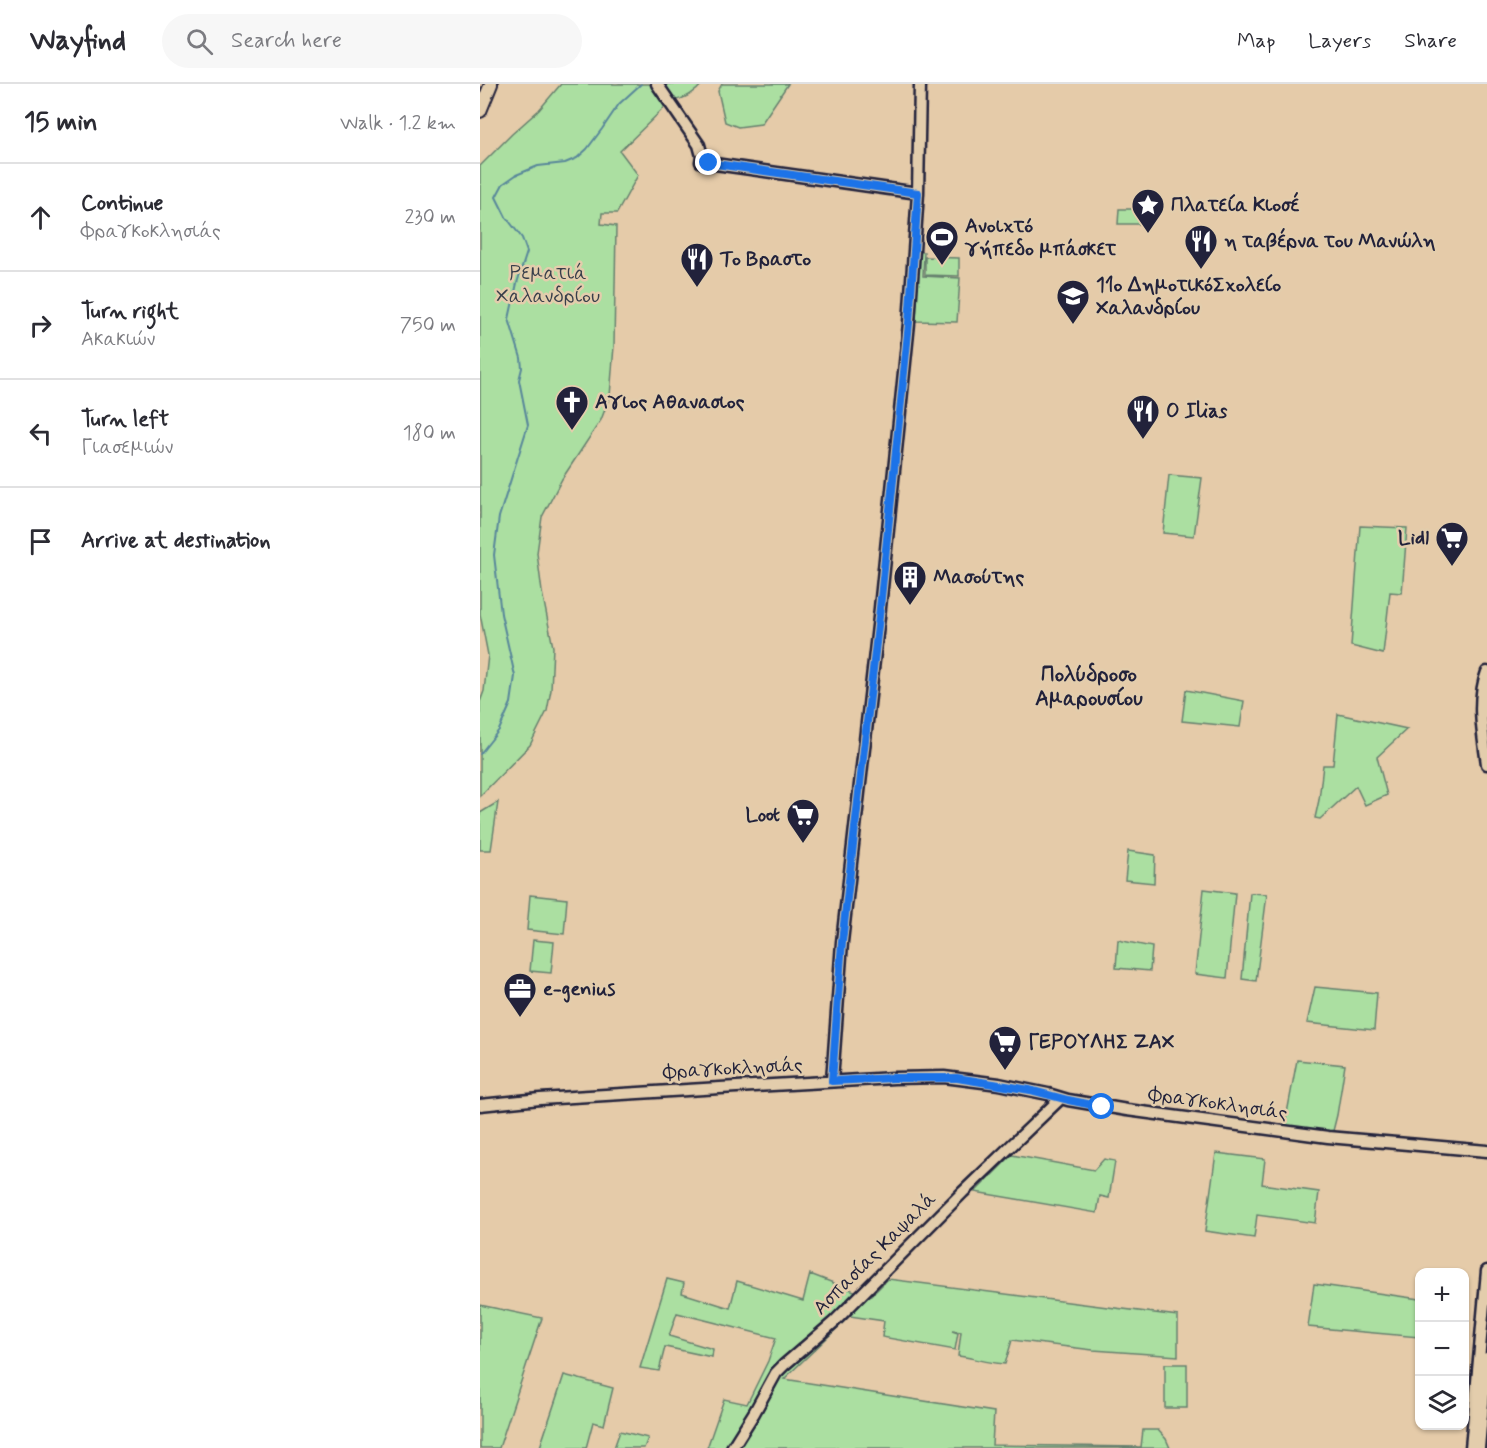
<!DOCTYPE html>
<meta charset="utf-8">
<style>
body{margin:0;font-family:Mynerve,sans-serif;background:#f7f7f7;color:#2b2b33}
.controls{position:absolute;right:18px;bottom:18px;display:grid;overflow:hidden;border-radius:12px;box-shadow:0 2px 4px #0004}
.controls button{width:54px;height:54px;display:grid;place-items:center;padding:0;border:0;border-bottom:2px solid #e1e1e2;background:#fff;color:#2b2b33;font:30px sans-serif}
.stop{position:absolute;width:18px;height:18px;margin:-14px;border:4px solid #1a73e8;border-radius:50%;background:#fff}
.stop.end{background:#1a73e8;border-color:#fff;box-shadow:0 2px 6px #0008}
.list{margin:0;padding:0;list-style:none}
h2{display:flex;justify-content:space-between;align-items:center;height:78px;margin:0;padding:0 24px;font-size:26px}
h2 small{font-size:20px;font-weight:400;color:#7c7c81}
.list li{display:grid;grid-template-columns:39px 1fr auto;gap:18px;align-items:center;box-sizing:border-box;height:108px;padding:0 24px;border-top:2px solid #e1e1e2}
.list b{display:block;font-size:22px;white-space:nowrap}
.list p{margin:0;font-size:20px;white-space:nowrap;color:#7c7c81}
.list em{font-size:20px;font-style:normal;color:#7c7c81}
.icon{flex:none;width:33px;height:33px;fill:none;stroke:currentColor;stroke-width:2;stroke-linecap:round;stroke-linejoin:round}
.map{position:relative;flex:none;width:1007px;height:1364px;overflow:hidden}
header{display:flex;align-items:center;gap:36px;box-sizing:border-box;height:84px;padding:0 30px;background:#fff;border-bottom:2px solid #e1e1e2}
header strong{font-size:28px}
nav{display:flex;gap:33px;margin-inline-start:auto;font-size:21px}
.search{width:420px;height:54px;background:#f7f7f7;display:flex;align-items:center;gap:15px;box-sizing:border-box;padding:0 21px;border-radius:33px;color:#7c7c81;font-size:22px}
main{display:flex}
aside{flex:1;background:#fff}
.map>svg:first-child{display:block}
.green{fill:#abdfa1;stroke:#66806e;stroke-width:1.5}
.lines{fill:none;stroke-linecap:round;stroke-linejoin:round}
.stream{stroke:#58879a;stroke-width:2}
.tertiary-casing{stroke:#22223b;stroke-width:15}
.secondary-casing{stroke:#22223b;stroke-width:16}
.tertiary{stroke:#e3cdac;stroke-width:10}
.secondary{stroke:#e3cdac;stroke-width:12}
.route{stroke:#1a73e8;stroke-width:8}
.labels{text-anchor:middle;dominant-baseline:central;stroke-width:5;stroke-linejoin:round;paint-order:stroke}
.poi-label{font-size:20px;font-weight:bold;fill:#22223b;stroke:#e3cdac;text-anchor:start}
.park-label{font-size:20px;fill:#373e4a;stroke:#e3cdac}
.street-label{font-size:20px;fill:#22223b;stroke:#e3cdac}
.neighbourhood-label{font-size:21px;font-weight:bold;fill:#22223b;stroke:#e3cdac}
</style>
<header>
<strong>Wayfind</strong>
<div class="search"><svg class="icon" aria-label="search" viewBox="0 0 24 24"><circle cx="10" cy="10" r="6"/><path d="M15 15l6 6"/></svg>Search here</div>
<nav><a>Map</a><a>Layers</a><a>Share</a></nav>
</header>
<main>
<aside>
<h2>15 min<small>Walk · 1.2 km</small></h2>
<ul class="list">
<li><svg class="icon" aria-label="ahead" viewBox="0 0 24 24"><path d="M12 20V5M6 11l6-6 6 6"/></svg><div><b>Continue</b><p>Φραγκοκλησιάς</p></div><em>230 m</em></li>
<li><svg class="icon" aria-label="right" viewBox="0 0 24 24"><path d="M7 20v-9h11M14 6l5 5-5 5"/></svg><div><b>Turn right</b><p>Ακακιών</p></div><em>750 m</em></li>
<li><svg class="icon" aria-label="left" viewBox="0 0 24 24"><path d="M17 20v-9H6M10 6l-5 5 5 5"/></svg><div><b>Turn left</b><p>Γιασεμιών</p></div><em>180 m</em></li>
<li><svg class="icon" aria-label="arrive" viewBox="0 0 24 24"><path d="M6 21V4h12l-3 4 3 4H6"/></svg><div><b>Arrive at destination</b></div></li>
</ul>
</aside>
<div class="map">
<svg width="1007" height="1364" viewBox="0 0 1007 1364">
<rect width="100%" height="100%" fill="#e5cba9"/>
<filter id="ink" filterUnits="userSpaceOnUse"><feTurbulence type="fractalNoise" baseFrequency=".0167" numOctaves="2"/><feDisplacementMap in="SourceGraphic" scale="12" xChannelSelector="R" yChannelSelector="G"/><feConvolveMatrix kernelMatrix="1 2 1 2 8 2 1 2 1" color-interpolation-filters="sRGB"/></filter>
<g filter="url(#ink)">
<path class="green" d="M81 0H171L187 21 140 67 158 91 137 129H122L121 140 136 142 134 262 130 312 121 336 82 395 62 433 57 469 62 508 73 563 71 606 67 627 50 661 0 712V618L4 607 8 571 0 530V82L32 50 59 26Z
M183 0H222C216 8 205 15 195 16Z
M242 0H308L281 40 258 43 245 38 238 7Z
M639 125H667L666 140H638Z
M439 168H444L443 192 480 194 477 238 436 237Z
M445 173 479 174V192L445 191Z
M689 391 722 394 714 452 683 449Z
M880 442 927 444 922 509 910 508 903 570 871 562Z
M706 606 764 617 760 643 702 637Z
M858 630 927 645 897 673 907 711 885 721 876 702 840 735 835 734 839 716 843 681H853Z
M18 718 11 766H0V729Z
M648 767 675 771 674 799 645 796Z
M724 805 755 809 747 894 715 890Z
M770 809 787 810 776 897 762 895Z
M50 811 87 815 84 850 47 846Z
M53 856 74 858 71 889 50 887Z
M638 856 672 863 670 887 636 884Z
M835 903 897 909 894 946 827 939Z
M817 976 865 981 857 1031 852 1051 804 1045Z
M736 1069 785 1075 782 1100 839 1108 835 1139 777 1131 774 1154 725 1147Z
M532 1071 614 1086 624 1075 635 1077 629 1114 620 1112 617 1129 495 1108Z
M330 1190 390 1213 408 1195 698 1232V1272L613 1266 532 1256 525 1280C508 1279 494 1274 478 1272L481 1248 472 1247 478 1249 475 1266 402 1253 404 1237 370 1232 304 1295 514 1328 512 1361 661 1363 663 1346H678L686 1355 690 1364H227L244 1315 267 1320 288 1277 296 1254 197 1229 189 1252 233 1265 232 1273 185 1263 179 1287 160 1284 187 1195 204 1199 202 1209 250 1224 257 1197 323 1217Z
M834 1200 939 1215V1253L828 1243Z
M0 1221 62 1234 19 1364H0Z
M685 1280H707V1324H685Z
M84 1291 133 1304 124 1341 113 1338 106 1364H66L60 1363Z
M140 1347 168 1354 164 1364H134Z"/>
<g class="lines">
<path class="stream" d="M0 670 19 646 31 619 35 592 21 530 14 471 19 433 48 341 39 296 42 284 41 274 29 235 37 199 47 168 42 154 26 133 16 113 23 100 36 91 58 82 85 79 97 74 107 65 122 45 139 20 161 0"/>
<defs>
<path id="tertiary" d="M177 0 219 61 222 72 221 78 438 109
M1007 588C996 617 1003 650 1007 680
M352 997 362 858 400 524 429 239 438 109 440 0
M0 1021 60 1015 240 1004 414 994 464 993 519 1000 568 1010 588 1016 647 1026 848 1053 1007 1067
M252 1364 274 1329 296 1289 304 1281 354 1238 483 1108 581 1014
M991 1364 1007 1187
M999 1364 1007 1274"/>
<path id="secondary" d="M0 27 11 0"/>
</defs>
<use href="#tertiary" class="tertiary-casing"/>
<use href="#secondary" class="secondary-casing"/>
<use href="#tertiary" class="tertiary"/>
<use href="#secondary" class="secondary"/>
</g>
</g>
<g class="lines" filter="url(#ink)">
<path class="route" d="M229 79 438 109 429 239 400 524 362 858 352 997 414 994H477L550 1006 588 1016 622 1023"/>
</g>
<defs>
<symbol id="sight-pin" viewBox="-11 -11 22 30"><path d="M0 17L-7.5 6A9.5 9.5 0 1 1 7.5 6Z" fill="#22223b" stroke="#e3cdac"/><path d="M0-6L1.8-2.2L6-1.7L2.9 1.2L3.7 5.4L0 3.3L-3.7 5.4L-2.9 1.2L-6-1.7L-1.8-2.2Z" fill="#fff"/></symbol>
<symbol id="stadium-pin" viewBox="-11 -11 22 30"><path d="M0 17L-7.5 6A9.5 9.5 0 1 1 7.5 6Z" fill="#22223b" stroke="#e3cdac"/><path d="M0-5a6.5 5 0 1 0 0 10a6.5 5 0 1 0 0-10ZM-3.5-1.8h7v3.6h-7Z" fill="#fff"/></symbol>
<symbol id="restaurant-pin" viewBox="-11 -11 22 30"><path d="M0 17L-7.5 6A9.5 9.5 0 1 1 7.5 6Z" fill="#22223b" stroke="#e3cdac"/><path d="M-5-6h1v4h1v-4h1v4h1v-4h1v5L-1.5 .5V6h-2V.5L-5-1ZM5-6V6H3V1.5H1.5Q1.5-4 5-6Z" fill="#fff"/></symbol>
<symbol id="school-pin" viewBox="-11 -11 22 30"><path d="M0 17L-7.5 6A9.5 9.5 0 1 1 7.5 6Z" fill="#22223b" stroke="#e3cdac"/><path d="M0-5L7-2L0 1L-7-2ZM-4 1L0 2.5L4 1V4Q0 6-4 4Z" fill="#fff"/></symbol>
<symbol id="church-pin" viewBox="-11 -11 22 30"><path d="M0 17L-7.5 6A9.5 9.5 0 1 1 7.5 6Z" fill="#22223b" stroke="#e3cdac"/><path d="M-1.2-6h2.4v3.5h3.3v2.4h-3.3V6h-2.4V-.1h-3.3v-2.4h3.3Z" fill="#fff"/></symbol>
<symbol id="supermarket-pin" viewBox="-11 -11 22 30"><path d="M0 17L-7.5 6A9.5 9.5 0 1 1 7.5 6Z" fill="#22223b" stroke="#e3cdac"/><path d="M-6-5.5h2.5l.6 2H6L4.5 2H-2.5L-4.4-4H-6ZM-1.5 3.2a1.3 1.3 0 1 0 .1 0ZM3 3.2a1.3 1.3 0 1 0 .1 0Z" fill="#fff"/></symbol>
<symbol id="building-pin" viewBox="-11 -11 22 30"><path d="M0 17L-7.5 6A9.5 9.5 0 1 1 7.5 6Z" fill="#22223b" stroke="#e3cdac"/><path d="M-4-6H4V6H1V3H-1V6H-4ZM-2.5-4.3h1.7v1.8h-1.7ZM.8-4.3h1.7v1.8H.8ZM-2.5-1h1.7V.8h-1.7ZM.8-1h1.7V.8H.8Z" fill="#fff"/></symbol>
<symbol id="office-pin" viewBox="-11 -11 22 30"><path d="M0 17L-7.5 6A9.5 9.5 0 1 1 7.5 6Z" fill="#22223b" stroke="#e3cdac"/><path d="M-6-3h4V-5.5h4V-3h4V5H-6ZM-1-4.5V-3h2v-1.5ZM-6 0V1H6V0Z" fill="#fff"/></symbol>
</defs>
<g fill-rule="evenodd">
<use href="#sight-pin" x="649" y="102" width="38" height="52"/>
<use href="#stadium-pin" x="443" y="134" width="38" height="52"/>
<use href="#restaurant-pin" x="702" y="138" width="38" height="52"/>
<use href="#restaurant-pin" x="198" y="156" width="38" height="52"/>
<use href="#school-pin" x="574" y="193" width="38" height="52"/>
<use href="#church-pin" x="73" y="299" width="38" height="52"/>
<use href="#restaurant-pin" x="644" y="308" width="38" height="52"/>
<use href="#supermarket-pin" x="953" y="435" width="38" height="52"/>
<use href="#building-pin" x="411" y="474" width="38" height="52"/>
<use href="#supermarket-pin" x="304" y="712" width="38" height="52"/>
<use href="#office-pin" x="21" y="886" width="38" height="52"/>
<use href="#supermarket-pin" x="506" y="939" width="38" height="52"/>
</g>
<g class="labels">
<g class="poi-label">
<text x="691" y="121">Πλατεία Κιοσέ</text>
<text x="485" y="142">Ανοιχτό<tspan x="485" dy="23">γήπεδο μπάσκετ</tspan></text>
<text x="744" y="157">η ταβέρνα του Μανώλη</text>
<text x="240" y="175">Το Βραστο</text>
<text x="616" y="201">11ο ΔημοτικόΣχολείο<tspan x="616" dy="23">Χαλανδρίου</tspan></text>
<text x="115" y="318">Αγιος Αθανασιος</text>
<text x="686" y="327">O Ilias</text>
<text x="949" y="454" text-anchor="end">Lidl</text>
<text x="453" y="493">Μασούτης</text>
<text x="300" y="731" text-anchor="end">Loot</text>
<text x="63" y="905">e-genius</text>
<text x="548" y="958">ΓΕΡΟΥΛΗΣ ΖΑΧ</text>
</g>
<g class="park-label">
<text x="68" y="189">Ρεματιά<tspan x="68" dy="23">Χαλανδρίου</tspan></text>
</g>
<g class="street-label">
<text transform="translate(253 985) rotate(-3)">Φραγκοκλησιάς</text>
<text transform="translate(738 1020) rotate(8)">Φραγκοκλησιάς</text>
<text transform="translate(395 1170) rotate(-45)">Ασπασίας Καψαλά</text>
</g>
<g class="neighbourhood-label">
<text x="609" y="591">Πολύδροσο<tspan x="609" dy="24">Αμαρουσίου</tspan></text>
</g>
</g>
</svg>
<div class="controls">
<button>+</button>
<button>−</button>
<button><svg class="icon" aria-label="layers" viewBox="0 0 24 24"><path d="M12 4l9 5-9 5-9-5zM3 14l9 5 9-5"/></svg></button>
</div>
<div class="stop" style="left:622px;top:1023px"></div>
<div class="stop end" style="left:229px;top:79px"></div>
</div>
</main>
